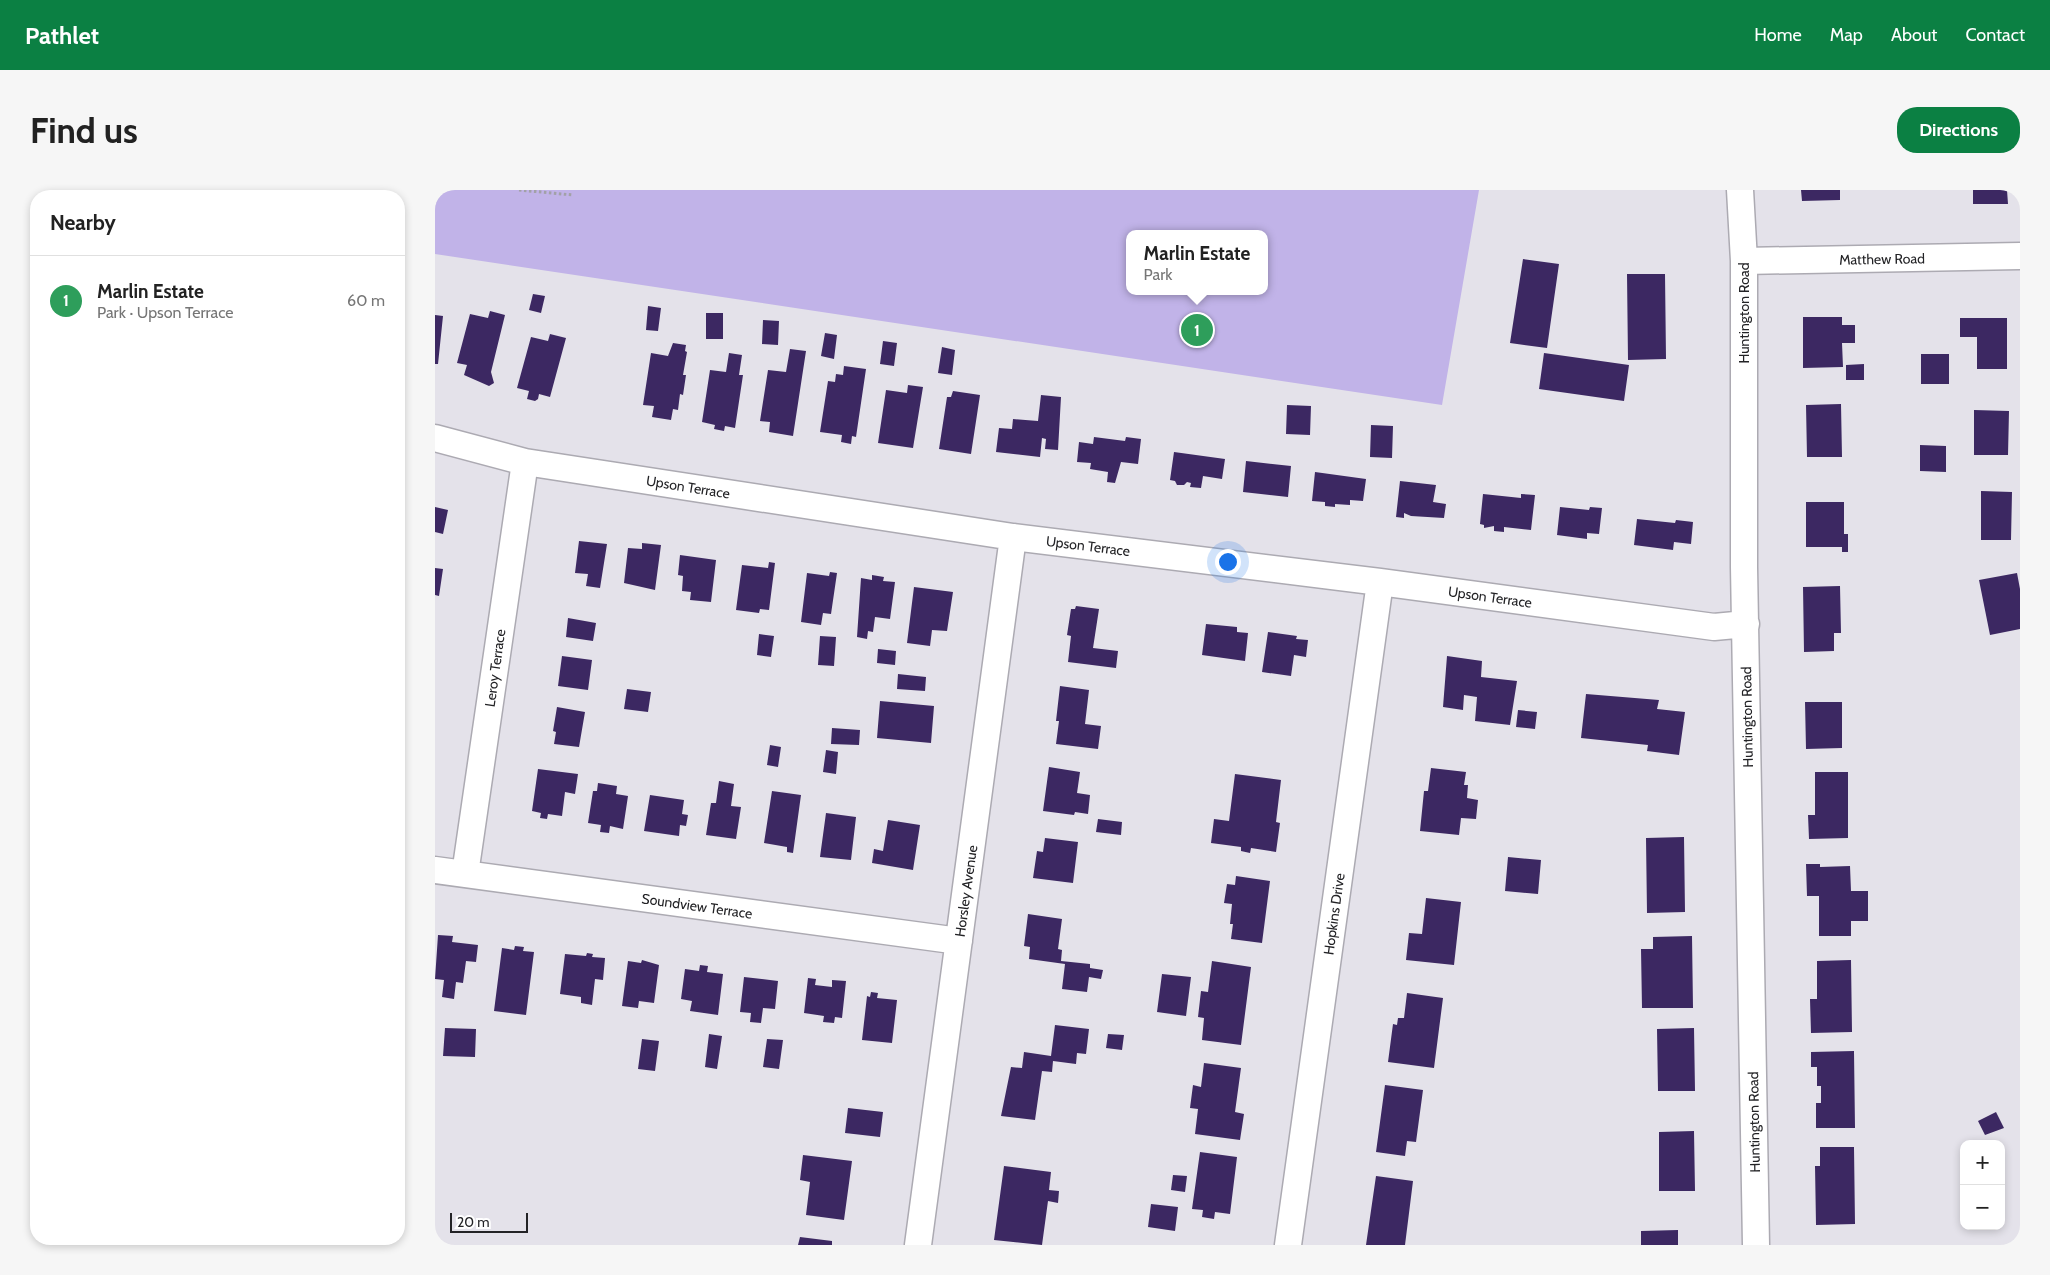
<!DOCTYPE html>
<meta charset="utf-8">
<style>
body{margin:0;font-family:Cabin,sans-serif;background:#f6f6f6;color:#222}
.controls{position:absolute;right:15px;bottom:15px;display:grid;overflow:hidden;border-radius:10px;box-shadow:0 2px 8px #0003}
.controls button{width:45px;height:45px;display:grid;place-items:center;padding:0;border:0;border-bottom:1px solid #e0e0e0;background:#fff;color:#222;font:25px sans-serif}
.scale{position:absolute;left:15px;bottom:12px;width:78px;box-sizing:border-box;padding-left:5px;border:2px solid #232326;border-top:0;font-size:14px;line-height:18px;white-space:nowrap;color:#232326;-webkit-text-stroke:4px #fff;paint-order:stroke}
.you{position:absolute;left:792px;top:371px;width:18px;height:18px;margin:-12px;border:4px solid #fff;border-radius:50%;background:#1a73e8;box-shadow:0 0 0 8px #1a73e833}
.badge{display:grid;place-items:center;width:32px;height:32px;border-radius:50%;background:#0b8043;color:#fff;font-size:16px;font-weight:700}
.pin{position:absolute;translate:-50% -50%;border:2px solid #fff;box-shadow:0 1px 5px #0006}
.popup{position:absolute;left:691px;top:40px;width:142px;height:65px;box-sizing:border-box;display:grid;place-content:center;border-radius:10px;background:#fff;filter:drop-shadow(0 1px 4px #0005);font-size:16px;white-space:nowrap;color:#767676}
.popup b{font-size:19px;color:#222}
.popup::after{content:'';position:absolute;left:50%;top:100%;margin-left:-10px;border:10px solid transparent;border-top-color:#fff}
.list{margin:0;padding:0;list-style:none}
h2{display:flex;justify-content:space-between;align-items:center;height:65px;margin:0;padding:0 20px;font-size:21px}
h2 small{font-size:16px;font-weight:400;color:#767676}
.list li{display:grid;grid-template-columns:32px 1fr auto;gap:15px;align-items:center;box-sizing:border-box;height:90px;padding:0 20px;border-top:1px solid #e0e0e0}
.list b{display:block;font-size:19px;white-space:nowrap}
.list p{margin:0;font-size:16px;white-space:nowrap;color:#767676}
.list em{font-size:16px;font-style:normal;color:#767676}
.map{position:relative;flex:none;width:1585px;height:1055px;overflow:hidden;border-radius:20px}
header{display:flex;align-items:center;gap:30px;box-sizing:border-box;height:70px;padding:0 25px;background:#0b8043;color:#fff}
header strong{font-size:24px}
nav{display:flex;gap:28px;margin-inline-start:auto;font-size:18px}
.intro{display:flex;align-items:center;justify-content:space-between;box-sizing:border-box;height:120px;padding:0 30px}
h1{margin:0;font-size:35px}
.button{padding:12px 22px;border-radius:20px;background:#0b8043;color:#fff;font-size:18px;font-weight:700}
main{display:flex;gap:30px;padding:0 30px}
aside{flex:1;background:#fff;border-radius:20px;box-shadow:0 2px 8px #0003}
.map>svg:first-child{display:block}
.green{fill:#c1b3e8;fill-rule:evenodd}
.building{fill:#3c2862}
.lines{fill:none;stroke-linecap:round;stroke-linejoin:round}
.minor-casing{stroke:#acaab2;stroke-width:29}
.path{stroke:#a2a1a7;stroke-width:3;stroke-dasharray:2.5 2.5;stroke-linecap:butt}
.minor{stroke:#fff;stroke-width:26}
.labels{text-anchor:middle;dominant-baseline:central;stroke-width:5;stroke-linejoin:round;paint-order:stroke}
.street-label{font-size:14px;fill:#232326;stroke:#fff}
</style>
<header>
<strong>Pathlet</strong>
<nav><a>Home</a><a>Map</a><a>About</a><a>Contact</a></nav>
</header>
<div class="intro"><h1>Find us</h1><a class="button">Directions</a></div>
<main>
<aside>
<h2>Nearby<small></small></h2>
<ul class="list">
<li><span class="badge" style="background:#2e9e5b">1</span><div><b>Marlin Estate</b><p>Park · Upson Terrace</p></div><em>60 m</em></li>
</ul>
</aside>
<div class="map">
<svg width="1585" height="1055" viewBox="0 0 1585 1055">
<rect width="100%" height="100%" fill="#e4e2ea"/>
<path class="green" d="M0 0H1044L1007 215 0 64ZM694 44H830V101H694Z"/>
<path class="building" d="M1366 0H1405V10L1367 11Z
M1538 0H1572L1573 14H1538Z
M1088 69 1124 74 1112 158 1075 153Z
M1192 84H1230L1231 169 1193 170Z
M98 104 110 106 106 123 94 120Z
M213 116 226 118 223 141 211 140Z
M55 121 70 125 56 182 59 193 54 196 29 185 32 175 22 173 35 124 53 128Z
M271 123H288V149H271Z
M0 125 8 126 3 174H0Z
M1368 127H1407V135H1420V153H1407L1408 177 1368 178Z
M1525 128H1572V179H1542V147H1525Z
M328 130 344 131 343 155 327 154Z
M390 143 402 145 399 169 386 166Z
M115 144 131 148 115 207 104 204 103 209 100 211 92 209 94 201 82 198 96 147 113 151Z
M448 151 462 153 459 176 445 174Z
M238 153 251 155 250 161 252 162 248 185H251L248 205 245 204 243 220 238 219 236 230 217 227 219 216 208 215 216 163 233 166Z
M507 157 520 160 517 185 503 183Z
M355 159 371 161 358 246 334 242 335 232 325 231 333 180 351 182Z
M294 163 307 165 304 185H308L300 238 290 236 289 241 279 239 280 235 267 232 275 180 291 182Z
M1109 163 1194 175 1189 211 1104 199Z
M1486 164H1514V194H1486Z
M1429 174V190H1411V175Z
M409 176 431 179 421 247 417 246 416 254 406 252 407 245 385 242 393 191 400 192 401 184 408 185Z
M473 195 488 197 478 258 443 253 451 200 472 203Z
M518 201 545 205 536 264 504 259 512 207H516Z
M606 205 626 207 623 260 610 259 611 249 607 248 605 267 561 262 564 238 577 239 578 229 603 231Z
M1406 214 1407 267H1372L1371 215Z
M852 215 876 216 875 245 851 244Z
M1539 220 1574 221 1573 265H1539Z
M936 235 958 236 957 268 935 267Z
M659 247 690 251 691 247 706 249 703 274 686 272 680 293 672 292 673 282 655 279 656 273 642 272 644 252 658 254Z
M1485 255 1511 256V282L1485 281Z
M739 262 790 269 787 289 768 286 766 298 755 297 756 293 752 292 749 295H742L740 291 735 290Z
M811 271 856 276 853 307 808 302Z
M880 282 931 289 928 311 915 310V315L900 314V317L890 316V312L877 311Z
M965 291 1001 295 998 312 1011 314 1009 328 976 326 969 323V328L961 327Z
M1546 301 1577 302 1576 350H1546Z
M1048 304 1086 308V304L1100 305 1096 340 1069 337V342L1059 341V336L1049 338V335L1045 334Z
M1371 312H1409V344H1413V362H1407V357H1371Z
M0 317 13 320 8 344 0 342Z
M1125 317 1154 320 1155 317 1167 318 1164 344 1152 343V349L1122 345Z
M1202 329 1240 333 1241 330 1258 332 1256 354 1239 352 1238 360 1199 355Z
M144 351 172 354 165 398 151 396 153 384 140 383Z
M207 353 226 355 220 400 189 393 193 358 207 359Z
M245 365 281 370 276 412 255 410 256 402 247 401 248 386 243 385Z
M334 372 340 373 334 420 325 419 324 423 301 420 307 375 333 378Z
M0 378 8 379 4 406 0 405Z
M395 382 402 383 396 424 388 423 386 435 366 432 372 383 394 386Z
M1582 383 1585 399V439L1555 445 1544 390Z
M437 385 449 387 448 391 460 392 455 429 440 427 438 442 433 441 432 449 422 447 426 388 437 390Z
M1405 396 1406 443H1399V461L1369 462 1368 397Z
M479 397 518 402 512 441 497 440 495 456 472 453Z
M641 416 664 419 658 458 683 461 681 478 633 472 636 446 632 445 636 419H640Z
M133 428 161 433 158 451 131 447Z
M771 434 802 437V442L813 443 810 471 767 465Z
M833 442 862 446 861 449 873 450 871 467 859 465 856 486 827 482Z
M324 444 339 446 336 467 322 465Z
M385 446 401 447 399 476 383 475Z
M443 459 461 461 460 475 442 473Z
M127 466 157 470 153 500 123 496Z
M1012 466 1047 471 1046 487 1082 491 1075 535 1040 531 1042 507 1029 505 1028 520 1008 517Z
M463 484 491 487 490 501 462 499Z
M625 496 654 500 650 534 666 536 663 559 621 554 624 531H621Z
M192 499 216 502 213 522 189 519Z
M1151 504 1224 510 1222 519 1250 522 1244 565 1212 561 1213 555 1146 548Z
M445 511 499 516 496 553 442 548Z
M1370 512H1407V558L1371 559Z
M122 517 150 522 144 557 119 554 121 542 118 541Z
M1083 520 1102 522 1100 539 1081 537Z
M397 538 425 540 424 555 396 554Z
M335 555 346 557 343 577 332 575Z
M391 560 403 562 401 584 388 582Z
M614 577 645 582 642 603 655 605 653 624 640 622 639 625 608 621Z
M996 578 1031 582 1029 595H1033L1032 608 1043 610 1041 629 1026 628 1024 645 985 641 989 601H993Z
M103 579 143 584 140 604 130 602 127 626 113 624 112 629 105 628 106 623 97 621Z
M1380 582H1413V648L1374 649 1373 625H1380Z
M800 584 846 590 841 632 845 633 841 662 816 658 815 663 806 661V657L776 653 779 629 794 631Z
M284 591 299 594 296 616 306 617 301 649 271 645 276 613H281Z
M163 593 182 596 181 604 193 606 188 639 175 636 174 643 165 642 166 635 153 633 158 601H162Z
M337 601 366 605 358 663 352 662V657L329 653Z
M215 605 249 610 247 624 253 625 251 636 245 635 244 646 209 641Z
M391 623 421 627 416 670 385 667Z
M663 629 687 632 686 645 661 642Z
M453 630 485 635 478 680 437 673 439 659 448 661Z
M1249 647 1250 722 1212 723 1211 648Z
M610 648 643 652 638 693 598 688 602 661 608 662Z
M1073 667 1106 670 1103 704 1070 701Z
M1371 674H1385V677L1415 676 1416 701H1433V731H1416V746H1384V706H1372Z
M801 686 835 691 827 753 796 749 798 734H795L797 714 789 713 792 694 800 695Z
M991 708 1026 712 1019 775 971 770 974 743 987 744Z
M593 724 627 729 623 759 627 760 626 771 655 774V778L668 780 666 789 654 787 652 802 627 799 630 774 594 769 595 757 589 756Z
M3 745 18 746 17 752 43 755 41 772 31 771 28 793 21 792 19 809 7 807 9 790 0 789Z
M1257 746 1258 818H1207L1206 759H1218V747Z
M80 756 89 757 88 761 99 762 91 825 59 821 67 758 79 760Z
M152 763 158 764 157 767 170 768 168 790 160 789 157 815 146 813V807L125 804 130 764 151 766Z
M207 770 224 775 219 813 204 811 203 818 187 816 193 771 206 773Z
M1416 770 1417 842 1376 843 1375 809H1382V771Z
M777 771 816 777 806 855 767 850 769 828 763 827 766 801 773 802Z
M265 775 273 776 272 782 288 784 283 825 255 821 257 811 246 809 250 779 264 781Z
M727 784 756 787 751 826 722 822Z
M309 787 343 791 340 819 328 818 326 833 315 832 316 823 305 822Z
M373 788 381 789 380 795 397 797V790L411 791 407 828 400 827 399 833 388 832 389 826 369 823Z
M436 802 443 803 442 808 462 810 457 853 427 850 432 806 435 807Z
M972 803 1008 808 999 878 953 872 958 834 962 835 963 828H969Z
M620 835 654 839 651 864 642 863 641 874 618 871 617 882 607 881 600 930 566 926 576 877 587 878 589 862 616 866Z
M10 838 41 839 40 867 8 866Z
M1259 838 1260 901H1223L1222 839Z
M274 844 287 846 282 879 270 877Z
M673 844 689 845 687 860 671 858Z
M207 849 224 851 220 881 203 879Z
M332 849 348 850 344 879 328 877Z
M1419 861 1420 938H1381V913H1386V896H1382V877H1376V862Z
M769 873 806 878 800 922 809 924 805 950 760 944 763 919 755 918 758 895 766 897Z
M950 895 988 900 981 952 972 951 970 966 941 962Z
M413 918 448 922 445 947 410 943Z
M1561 922 1569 938 1550 945 1543 931Z
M1259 941 1260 1001H1224V942Z
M1385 957H1419L1420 1034 1381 1035 1380 976H1385Z
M765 962 802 967 795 1024 780 1022 779 1029 767 1027 768 1020 757 1019Z
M368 965 417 971 409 1030 371 1025 375 992 365 990Z
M569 976 616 982 614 1000 624 1001 623 1013 613 1011 607 1055 559 1050Z
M738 985 752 986 750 1002 736 1000Z
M941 986 978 991 970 1055H931Z
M716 1014 743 1017 740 1041 713 1037Z
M1243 1040V1055H1206V1041Z
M365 1047 397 1051V1055H363Z"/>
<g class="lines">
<defs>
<path id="minor" d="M1305 0 1309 71V377L1321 1055
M1309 71 1585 66
M0 248 90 272 578 347 945 392 1279 437 1311 434
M0 680 524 751
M30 684 90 272
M483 1055 578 347
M853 1055 945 392"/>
</defs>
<use href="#minor" class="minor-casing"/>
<path class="path" d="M84 0 138 5"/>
<use href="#minor" class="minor"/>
</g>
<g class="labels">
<g class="street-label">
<text transform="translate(1447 69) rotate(-1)">Matthew Road</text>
<text transform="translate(1309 123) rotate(-90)">Huntington Road</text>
<text transform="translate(253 297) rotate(9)">Upson Terrace</text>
<text transform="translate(653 356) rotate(7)">Upson Terrace</text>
<text transform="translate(1055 407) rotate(8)">Upson Terrace</text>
<text transform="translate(60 478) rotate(-82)">Leroy Terrace</text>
<text transform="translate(1312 527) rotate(-91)">Huntington Road</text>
<text transform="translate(531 701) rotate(-82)">Horsley Avenue</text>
<text transform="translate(262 716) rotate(8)">Soundview Terrace</text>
<text transform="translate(899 724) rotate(-82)">Hopkins Drive</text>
<text transform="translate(1319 932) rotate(-91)">Huntington Road</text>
</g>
</g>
</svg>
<div class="controls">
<button>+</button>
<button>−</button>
</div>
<div class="scale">20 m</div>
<div class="you"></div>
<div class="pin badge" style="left:762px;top:140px;background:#2e9e5b">1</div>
<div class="popup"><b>Marlin Estate</b>Park</div>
</div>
</main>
